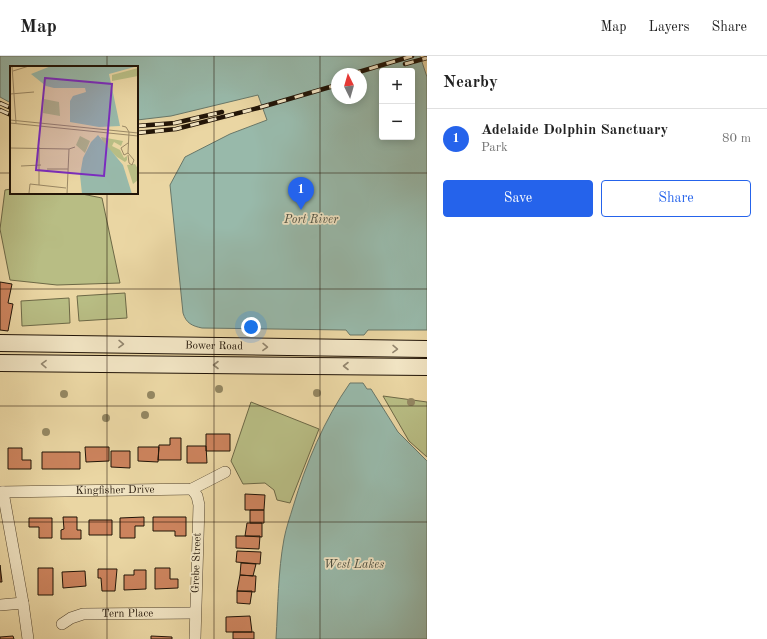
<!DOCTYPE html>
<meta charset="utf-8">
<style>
body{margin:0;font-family:"Old Standard TT",serif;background:#f2f2f2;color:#222}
.controls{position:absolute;right:12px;top:12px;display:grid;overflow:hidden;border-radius:4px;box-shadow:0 2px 10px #0003}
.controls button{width:36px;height:36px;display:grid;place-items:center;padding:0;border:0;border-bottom:1px solid #e0e0e0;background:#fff;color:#222;font:20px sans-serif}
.compass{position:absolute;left:331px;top:12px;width:36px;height:36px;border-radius:50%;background:#fff;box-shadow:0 2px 10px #0003;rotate:355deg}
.you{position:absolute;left:251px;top:271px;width:14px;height:14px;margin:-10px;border:3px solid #fff;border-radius:50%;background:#1a73e8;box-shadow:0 0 0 6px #1a73e833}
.badge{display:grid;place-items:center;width:26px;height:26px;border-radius:50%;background:#2563eb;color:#fff;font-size:13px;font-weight:700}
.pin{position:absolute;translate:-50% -33px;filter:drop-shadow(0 1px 2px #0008)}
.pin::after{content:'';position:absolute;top:21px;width:14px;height:12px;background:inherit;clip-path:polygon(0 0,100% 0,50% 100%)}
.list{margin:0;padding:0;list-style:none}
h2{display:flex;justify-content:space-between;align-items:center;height:52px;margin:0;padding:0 16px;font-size:17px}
h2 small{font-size:13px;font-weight:400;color:#767676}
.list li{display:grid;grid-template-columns:26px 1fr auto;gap:12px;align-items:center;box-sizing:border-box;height:60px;padding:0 16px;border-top:1px solid #e0e0e0}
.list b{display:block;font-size:15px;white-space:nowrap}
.list p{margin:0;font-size:13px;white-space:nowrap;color:#767676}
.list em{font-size:13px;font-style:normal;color:#767676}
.actions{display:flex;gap:8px;padding:12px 16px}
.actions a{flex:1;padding:9px 0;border:1px solid #2563eb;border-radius:4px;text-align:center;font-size:14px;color:#2563eb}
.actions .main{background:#2563eb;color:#fff}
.map{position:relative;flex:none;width:427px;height:583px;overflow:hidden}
header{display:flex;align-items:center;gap:24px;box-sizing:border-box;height:56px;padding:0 20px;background:#fff;border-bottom:1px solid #e0e0e0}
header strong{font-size:19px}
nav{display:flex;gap:22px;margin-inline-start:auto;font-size:14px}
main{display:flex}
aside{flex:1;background:#fff}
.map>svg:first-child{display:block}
.green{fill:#b8bd84;stroke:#6c6846}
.water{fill:#98b9aa;stroke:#687769;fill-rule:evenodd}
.building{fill:#cc835d;stroke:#211407}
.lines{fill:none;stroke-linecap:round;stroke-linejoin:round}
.minor-casing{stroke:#53442e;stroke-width:12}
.secondary-casing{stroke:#211407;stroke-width:18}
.minor{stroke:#f1e4c3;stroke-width:11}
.secondary{stroke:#f1e4c3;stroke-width:16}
.rail-casing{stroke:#211407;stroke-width:4.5}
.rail{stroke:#f1e4c3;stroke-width:3;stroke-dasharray:9;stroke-linecap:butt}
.tree{fill:#948762}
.oneway{stroke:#93866e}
.grid{fill:none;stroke:#211407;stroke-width:1;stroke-opacity:0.55}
.labels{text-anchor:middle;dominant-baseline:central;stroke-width:3.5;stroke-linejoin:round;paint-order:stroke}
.street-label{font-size:11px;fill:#211407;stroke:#f1e4c3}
.water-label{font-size:12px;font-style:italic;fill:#4b4e40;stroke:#f1e4c3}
.inset-road{fill:none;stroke:#9a8865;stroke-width:1}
.view{fill:#7b2cbf;fill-opacity:0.15;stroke:#7b2cbf;stroke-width:2}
.inset-edge{fill:none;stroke:#211407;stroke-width:2}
</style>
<header>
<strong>Map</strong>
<nav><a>Map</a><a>Layers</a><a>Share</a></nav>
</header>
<main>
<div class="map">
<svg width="427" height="583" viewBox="0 0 427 583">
<rect width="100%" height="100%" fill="#ead6a3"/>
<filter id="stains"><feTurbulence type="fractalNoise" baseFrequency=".005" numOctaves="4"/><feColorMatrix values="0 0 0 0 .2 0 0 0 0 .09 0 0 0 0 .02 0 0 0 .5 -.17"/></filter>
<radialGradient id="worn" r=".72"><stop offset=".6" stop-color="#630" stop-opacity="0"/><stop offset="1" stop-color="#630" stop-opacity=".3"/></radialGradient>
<path class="green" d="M11 133V137H77L102 142 120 227 57 229 10 224 0 173 5 134Z
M125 237 127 262 79 265 77 240Z
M69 242 70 267 22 270 21 245Z
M383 340 427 346V401L409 385Z
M251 346 319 373 290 447 277 444 274 434 265 427 243 428 231 405Z"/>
<path class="water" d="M0 0H420L427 21V274H368L364 279H350L346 274 202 272C192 270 186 267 183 257L170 129 185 101 230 78 267 64 258 39 171 60 137 64V11H11V47L0 41ZM382 15H412V81H382ZM337 18H361V42H337Z
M350 327H363L367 333H371L398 376 427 405V583H276C278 550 278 515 284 483 286 472 290 461 293 451 306 407 324 364 350 327Z"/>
<path class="building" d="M0 226 12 228 8 247 13 248 8 275 0 274Z
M206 378H230V395H206Z
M170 382H181V404H158L159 389H170Z
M187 390H206L207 407H187Z
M85 391H109V405L86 406Z
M138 391H159L158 406 138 405Z
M8 392H22V404H31V413H8Z
M111 395H130V412L111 411Z
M42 396H80V413H42Z
M245 438 265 439 264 454H245Z
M250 454H264V467H250Z
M63 461H77V474H81V483H61V474L64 473Z
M144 461V470H135V482H120V462Z
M153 461H186V480H175V475H153Z
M29 462H52V482H39V471H29Z
M89 464H112V479H89Z
M247 467H262V481L245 480Z
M236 480H260L259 493 236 492Z
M237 495 261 496 260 508 236 506Z
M241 507 256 508 253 520 240 519Z
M0 509 2 526H0Z
M38 512H53V539H38Z
M155 512H170V523H178V532L155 533Z
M98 513H117L115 535H102L101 522H98Z
M134 514H146V533L124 534V519H134Z
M85 515 86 530 63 532 62 516Z
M240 519 256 520 255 536 237 535Z
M237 535H252L250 548 237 547Z
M250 560 252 576H226V561Z
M233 576H254V583H233Z
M13 580 14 583H0V581Z
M151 580 172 581V583H151Z"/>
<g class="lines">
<defs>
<g id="minor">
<path d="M192 433 197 440 199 449 195 583"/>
<path id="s1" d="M0 436 192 433 225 416"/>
<path d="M3 436 23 547 28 583"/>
<path d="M0 549 23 547"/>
<path id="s2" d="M62 568 71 562 83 558 195 557"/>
</g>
<g id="secondary">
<path id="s3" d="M0 287 427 293"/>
<path d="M0 307 427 311"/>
</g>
</defs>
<use href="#minor" class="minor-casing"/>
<use href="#secondary" class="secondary-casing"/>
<use href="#minor" class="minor"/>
<use href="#secondary" class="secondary"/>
<defs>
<path id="rail" d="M405 8 427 2
M352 18 412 0
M0 47 11 52
M0 54 11 59
M137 70 175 67 222 56
M137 77 176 73 258 52 337 29"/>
</defs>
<use href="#rail" class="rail-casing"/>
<use href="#rail" class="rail"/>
</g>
<g class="tree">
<circle cx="219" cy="333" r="4"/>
<circle cx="317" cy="337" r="4"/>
<circle cx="64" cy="338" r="4"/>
<circle cx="151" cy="339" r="4"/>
<circle cx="411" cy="346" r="4"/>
<circle cx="145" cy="359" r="4"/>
<circle cx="106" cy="362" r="4"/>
<circle cx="46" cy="376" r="4"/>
</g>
<defs><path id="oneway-chevron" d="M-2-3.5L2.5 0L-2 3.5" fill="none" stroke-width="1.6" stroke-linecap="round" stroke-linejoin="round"/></defs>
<g class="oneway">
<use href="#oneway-chevron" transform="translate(121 288) rotate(1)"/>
<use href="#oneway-chevron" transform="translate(265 291) rotate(1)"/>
<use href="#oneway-chevron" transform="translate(395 293) rotate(1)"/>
<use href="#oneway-chevron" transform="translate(44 308) rotate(-179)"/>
<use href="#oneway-chevron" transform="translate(216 309) rotate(-180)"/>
<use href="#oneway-chevron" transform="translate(346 310) rotate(-180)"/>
</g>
<path class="grid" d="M107 0V11M214 0V583M320 0V583M0 117H11M137 117H427M107 137V583M0 233H427M0 350H427M0 466H427"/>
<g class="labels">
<g class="street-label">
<text stroke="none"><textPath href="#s3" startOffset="214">Bower Road</textPath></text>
<text stroke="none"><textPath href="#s1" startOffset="115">Kingfisher Drive</textPath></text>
<text transform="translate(197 507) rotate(-88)">Grebe Street</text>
<text stroke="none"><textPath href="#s2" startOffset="68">Tern Place</textPath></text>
</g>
<g class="water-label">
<text x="311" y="164">Port River</text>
<text x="354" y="509">West Lakes</text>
</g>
</g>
<g transform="translate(10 10)">
<rect width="128" height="128" fill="#ead6a3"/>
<path d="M128 2V10L102 15V9ZM34 33 49 36 50 50 33 47ZM70 70 80 75 75 87 66 79ZM91 71 113 75 111 80 104 76 102 80 110 84 114 92 117 90V94L115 96 107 91 94 79ZM125 98 128 103V114L123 118 117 99Z" fill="#b8bd84"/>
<path d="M41 0H128L99 8 110 60 89 61 60 56V35L63 30 76 26 75 22H44L36 20 21 8ZM88 69 113 99 122 128H72L70 109 73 92 81 76Z" fill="#98b9aa"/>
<path class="inset-road" d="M2 0 6 57M3 5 19 0M0 28 24 26M0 54 128 67M0 57 128 70M112 60 116 61 119 66 118 87 114 89 111 82 118 77M29 81V119M0 82 59 83 65 81M118 89 119 97 122 99 124 94 118 87M11 100 31 99M37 103H58M19 127 20 118 56 122M57 128 59 83"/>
<path class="view" d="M35 12 102 18 94 110 26 104Z"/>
<rect width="128" height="128" class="inset-edge"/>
</g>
<rect width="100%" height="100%" filter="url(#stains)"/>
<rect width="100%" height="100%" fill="url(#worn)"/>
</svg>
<div class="controls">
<button>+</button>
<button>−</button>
</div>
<svg class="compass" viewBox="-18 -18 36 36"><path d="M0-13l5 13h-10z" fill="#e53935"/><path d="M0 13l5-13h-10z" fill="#767676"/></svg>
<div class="you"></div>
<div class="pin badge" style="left:301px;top:154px">1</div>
</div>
<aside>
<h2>Nearby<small></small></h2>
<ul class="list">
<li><span class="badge">1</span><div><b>Adelaide Dolphin Sanctuary</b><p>Park</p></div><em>80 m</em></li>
</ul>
<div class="actions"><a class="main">Save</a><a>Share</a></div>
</aside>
</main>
